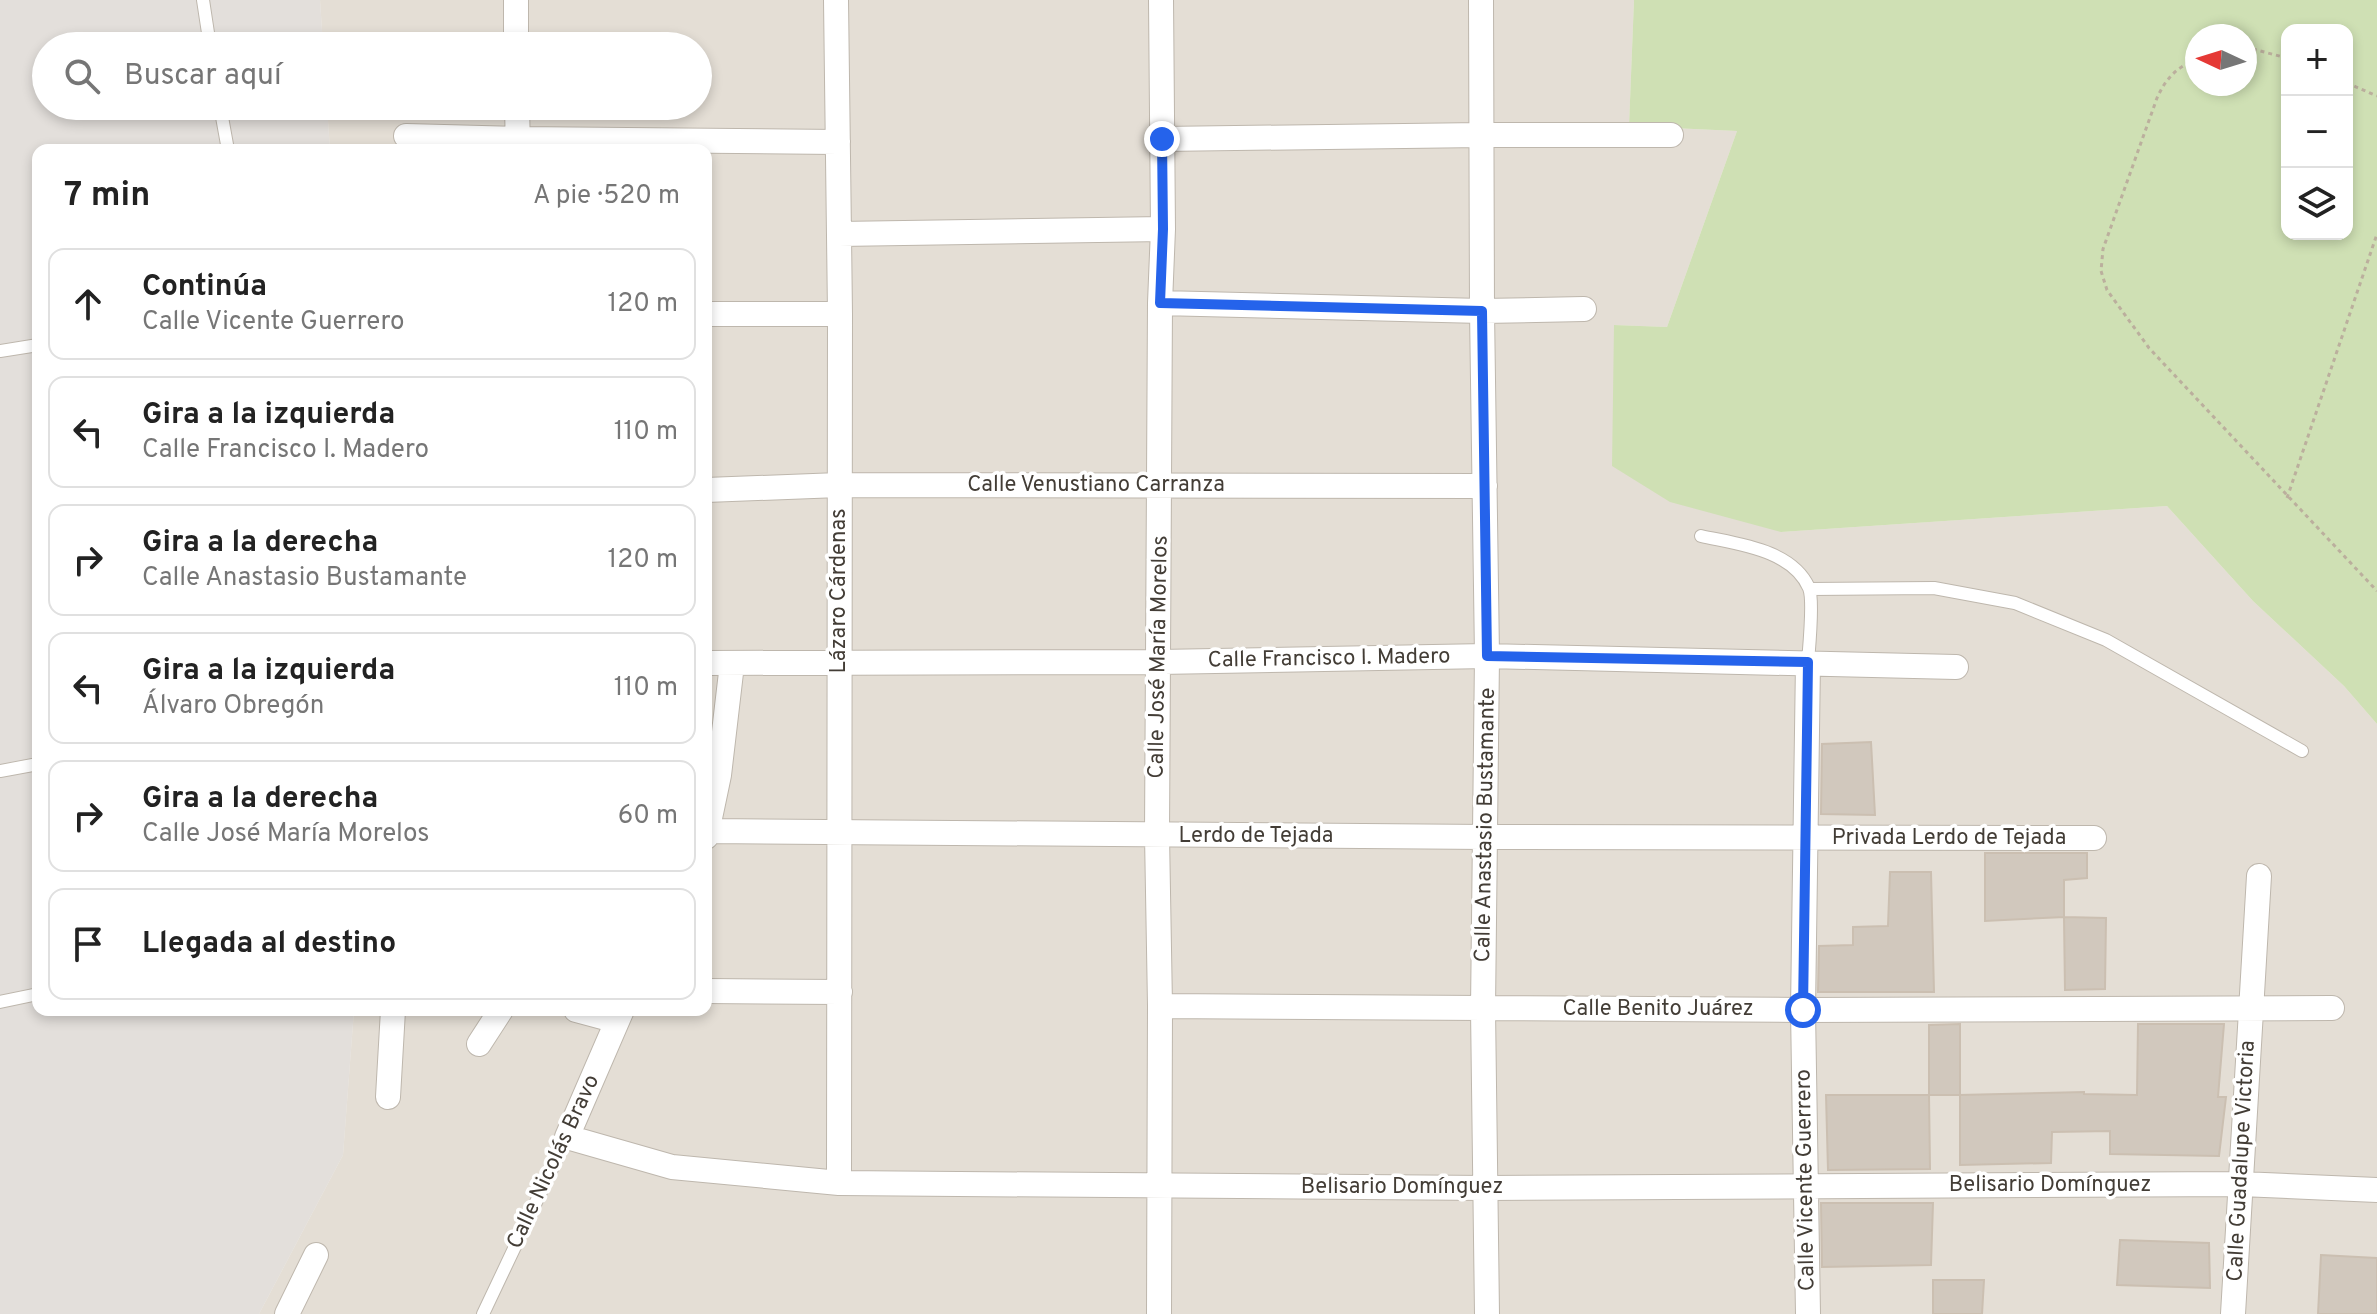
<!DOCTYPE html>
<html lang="es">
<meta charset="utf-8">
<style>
body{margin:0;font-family:Overpass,sans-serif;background:#f6f6f6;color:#222}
.controls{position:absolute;right:24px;top:24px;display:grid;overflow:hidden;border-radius:16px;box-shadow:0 4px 12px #0003}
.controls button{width:72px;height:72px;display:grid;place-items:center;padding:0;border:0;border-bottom:2px solid #e0e0e0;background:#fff;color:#222;font:40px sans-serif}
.compass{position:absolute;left:2185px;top:24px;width:72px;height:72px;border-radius:50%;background:#fff;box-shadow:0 4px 12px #0003;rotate:274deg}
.stop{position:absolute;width:24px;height:24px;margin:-18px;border:6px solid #2563eb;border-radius:50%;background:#fff}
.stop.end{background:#2563eb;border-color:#fff;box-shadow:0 2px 8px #0008}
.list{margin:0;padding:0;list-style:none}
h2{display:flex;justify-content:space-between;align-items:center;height:104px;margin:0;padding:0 32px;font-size:34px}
h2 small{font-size:26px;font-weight:400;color:#767676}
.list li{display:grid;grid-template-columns:52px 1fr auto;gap:24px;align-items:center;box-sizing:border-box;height:112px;margin:0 16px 16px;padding:0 16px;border:2px solid #e0e0e0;border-radius:16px}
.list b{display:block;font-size:30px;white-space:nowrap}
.list p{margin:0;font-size:26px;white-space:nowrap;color:#767676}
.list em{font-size:26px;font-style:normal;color:#767676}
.icon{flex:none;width:44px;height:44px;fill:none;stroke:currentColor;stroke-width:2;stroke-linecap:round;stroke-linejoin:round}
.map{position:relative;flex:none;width:2377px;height:1314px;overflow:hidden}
.search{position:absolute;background:#fff;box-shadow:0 4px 12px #0003;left:32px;top:32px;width:680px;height:88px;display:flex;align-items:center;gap:20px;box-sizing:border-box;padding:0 28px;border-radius:44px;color:#767676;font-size:30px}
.panel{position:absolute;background:#fff;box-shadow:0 4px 12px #0003;left:32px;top:144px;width:680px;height:872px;border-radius:16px}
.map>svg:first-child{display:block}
.residential{fill:#e4ded5}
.industrial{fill:#e3dfdb}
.green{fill:#cfe0b4;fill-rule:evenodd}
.building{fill:#d1c8bd;stroke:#cbbfb1;stroke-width:2}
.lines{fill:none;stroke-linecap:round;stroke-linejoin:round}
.lane-casing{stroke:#beb7ad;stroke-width:14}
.street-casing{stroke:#beb7ad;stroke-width:26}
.path{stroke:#bbaf9d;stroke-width:3;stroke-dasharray:4 4;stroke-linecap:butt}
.lane{stroke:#fff;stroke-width:12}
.street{stroke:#fff;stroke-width:24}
.route{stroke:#2563eb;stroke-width:10}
.labels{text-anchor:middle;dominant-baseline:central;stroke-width:7;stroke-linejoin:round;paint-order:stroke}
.street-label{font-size:22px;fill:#433d36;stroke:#fff}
</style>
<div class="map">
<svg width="2377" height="1314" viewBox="0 0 2377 1314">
<rect width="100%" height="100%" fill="#f1ede6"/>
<path class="residential" d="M320 0H1634L1629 126 1737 131 1667 327 1614 325 1781 532 2167 506 2253 601 2344 686 2377 724V1314H259L343 1155 354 1010H706V150H330L327 106H698V46H323Z"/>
<path class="industrial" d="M0 0H320L323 46H46V106H327L330 150H38V1010H354L343 1155 259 1314H0Z"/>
<path class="green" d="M1634 0H2377V724L2344 686 2253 601 2167 506 1781 532 1670 502 1612 466 1614 325 1667 327 1737 131 1629 126ZM2287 30H2347V234H2287ZM2197 36H2245V84H2197Z"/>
<path class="building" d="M1871 742 1875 815 1821 814 1822 744Z
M1985 853H2087V878L2064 880V917L1985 921Z
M1890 872H1931L1934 992H1818L1819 946 1853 945V927L1888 926Z
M2064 917 2106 918 2105 989 2065 990Z
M1960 1024V1095H1929V1025Z
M2138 1024H2224L2218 1097H2226L2219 1156 2110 1154V1131L2052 1132 2051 1163 1960 1165V1095L2084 1092V1094L2137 1095Z
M1826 1095H1929L1930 1169 1828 1170Z
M1821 1203H1933L1931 1265 1822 1267Z
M2120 1240 2209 1243 2210 1288 2117 1285Z
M2321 1255 2377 1258V1314H2318Z
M1933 1280H1984L1982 1314H1933Z"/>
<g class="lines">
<defs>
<path id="lane" d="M203 0 210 46
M220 106 228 150
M0 351 38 345
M1701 536C1736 544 1792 549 1809 588 1814 600 1809 648 1808 662
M1810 589 1934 588 2015 603 2106 640 2302 751
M0 771 38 764
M0 1002 38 994
M483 1314 567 1137"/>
<path id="street" d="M516 0V46
M836 0 840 314 839 1183
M1481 0 1482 311 1487 656 1483 1009 1487 1314
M517 106 518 150
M406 136 518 139 838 142
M1162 139 1481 135H1671
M839 234 1163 229
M1160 303 1482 311 1584 309
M706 314H840
M706 490 839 485 1485 486
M1808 662 1803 1010 1808 1314
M706 663 1159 662 1487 656 1956 667
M709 831 1486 837 2094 838
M706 837 719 775 732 664
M706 991 840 992
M1160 1006 1803 1010 2332 1008
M576 1010 617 1021
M622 1010 567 1137 672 1167 839 1183 1486 1188 2241 1184 2377 1190
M479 1044 501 1010
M388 1097 393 1010
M287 1314 316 1255
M1159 1314 1160 1006 1157 835 1160 303 1163 229 1161 0
M2233 1314 2259 876"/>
</defs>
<use href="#lane" class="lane-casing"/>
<use href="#street" class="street-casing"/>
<path class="path" d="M2245 47 2287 58
M2197 59C2177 67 2166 78 2157 98L2103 249 2101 271 2107 290 2149 348 2377 591
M2347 83 2377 96
M2287 498 2377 234"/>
<use href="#lane" class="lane"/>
<use href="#street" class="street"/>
</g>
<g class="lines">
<path class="route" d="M1162 139 1163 229 1160 303 1482 311 1487 656 1808 662 1803 1010"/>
</g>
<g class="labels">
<g class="street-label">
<text x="1096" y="485">Calle Venustiano Carranza</text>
<text transform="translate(839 591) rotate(-90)">Lázaro Cárdenas</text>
<text transform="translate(1159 657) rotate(-89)">Calle José María Morelos</text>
<text transform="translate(1329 659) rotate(-1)">Calle Francisco I. Madero</text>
<text transform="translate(1486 825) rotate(-89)">Calle Anastasio Bustamante</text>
<text x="1256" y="836">Lerdo de Tejada</text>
<text x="1949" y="838">Privada Lerdo de Tejada</text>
<text x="1658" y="1009">Calle Benito Juárez</text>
<text transform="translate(2242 1161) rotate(-87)">Calle Guadalupe Victoria</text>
<text transform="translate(554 1162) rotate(-65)">Calle Nicolás Bravo</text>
<text transform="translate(1806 1180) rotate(-91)">Calle Vicente Guerrero</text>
<text x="2050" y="1185">Belisario Domínguez</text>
<text x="1402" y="1187">Belisario Domínguez</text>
</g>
</g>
</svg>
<div class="controls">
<button>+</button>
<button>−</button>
<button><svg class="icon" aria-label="layers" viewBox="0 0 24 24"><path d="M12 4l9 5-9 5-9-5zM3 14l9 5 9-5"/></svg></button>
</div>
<svg class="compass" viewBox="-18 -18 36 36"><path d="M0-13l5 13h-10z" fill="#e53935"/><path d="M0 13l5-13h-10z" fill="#767676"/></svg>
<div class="stop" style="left:1803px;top:1010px"></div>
<div class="stop end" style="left:1162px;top:139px"></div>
<div class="search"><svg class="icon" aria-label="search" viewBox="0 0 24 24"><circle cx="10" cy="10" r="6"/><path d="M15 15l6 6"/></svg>Buscar aquí</div>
<section class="panel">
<h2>7 min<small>A pie · 520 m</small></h2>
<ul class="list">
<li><svg class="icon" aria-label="ahead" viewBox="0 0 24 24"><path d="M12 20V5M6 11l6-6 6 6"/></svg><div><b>Continúa</b><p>Calle Vicente Guerrero</p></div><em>120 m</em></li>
<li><svg class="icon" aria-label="left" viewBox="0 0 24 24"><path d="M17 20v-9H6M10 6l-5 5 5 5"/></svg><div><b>Gira a la izquierda</b><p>Calle Francisco I. Madero</p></div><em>110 m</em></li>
<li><svg class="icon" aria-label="right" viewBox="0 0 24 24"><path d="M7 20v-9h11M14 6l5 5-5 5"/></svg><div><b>Gira a la derecha</b><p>Calle Anastasio Bustamante</p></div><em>120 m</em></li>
<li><svg class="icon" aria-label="left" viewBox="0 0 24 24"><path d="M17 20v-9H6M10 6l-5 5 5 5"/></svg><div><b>Gira a la izquierda</b><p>Álvaro Obregón</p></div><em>110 m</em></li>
<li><svg class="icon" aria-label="right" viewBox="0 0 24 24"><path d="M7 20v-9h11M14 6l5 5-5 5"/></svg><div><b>Gira a la derecha</b><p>Calle José María Morelos</p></div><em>60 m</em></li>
<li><svg class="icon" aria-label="arrive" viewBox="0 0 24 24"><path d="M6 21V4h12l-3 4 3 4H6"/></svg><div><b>Llegada al destino</b></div></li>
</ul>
</section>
</div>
